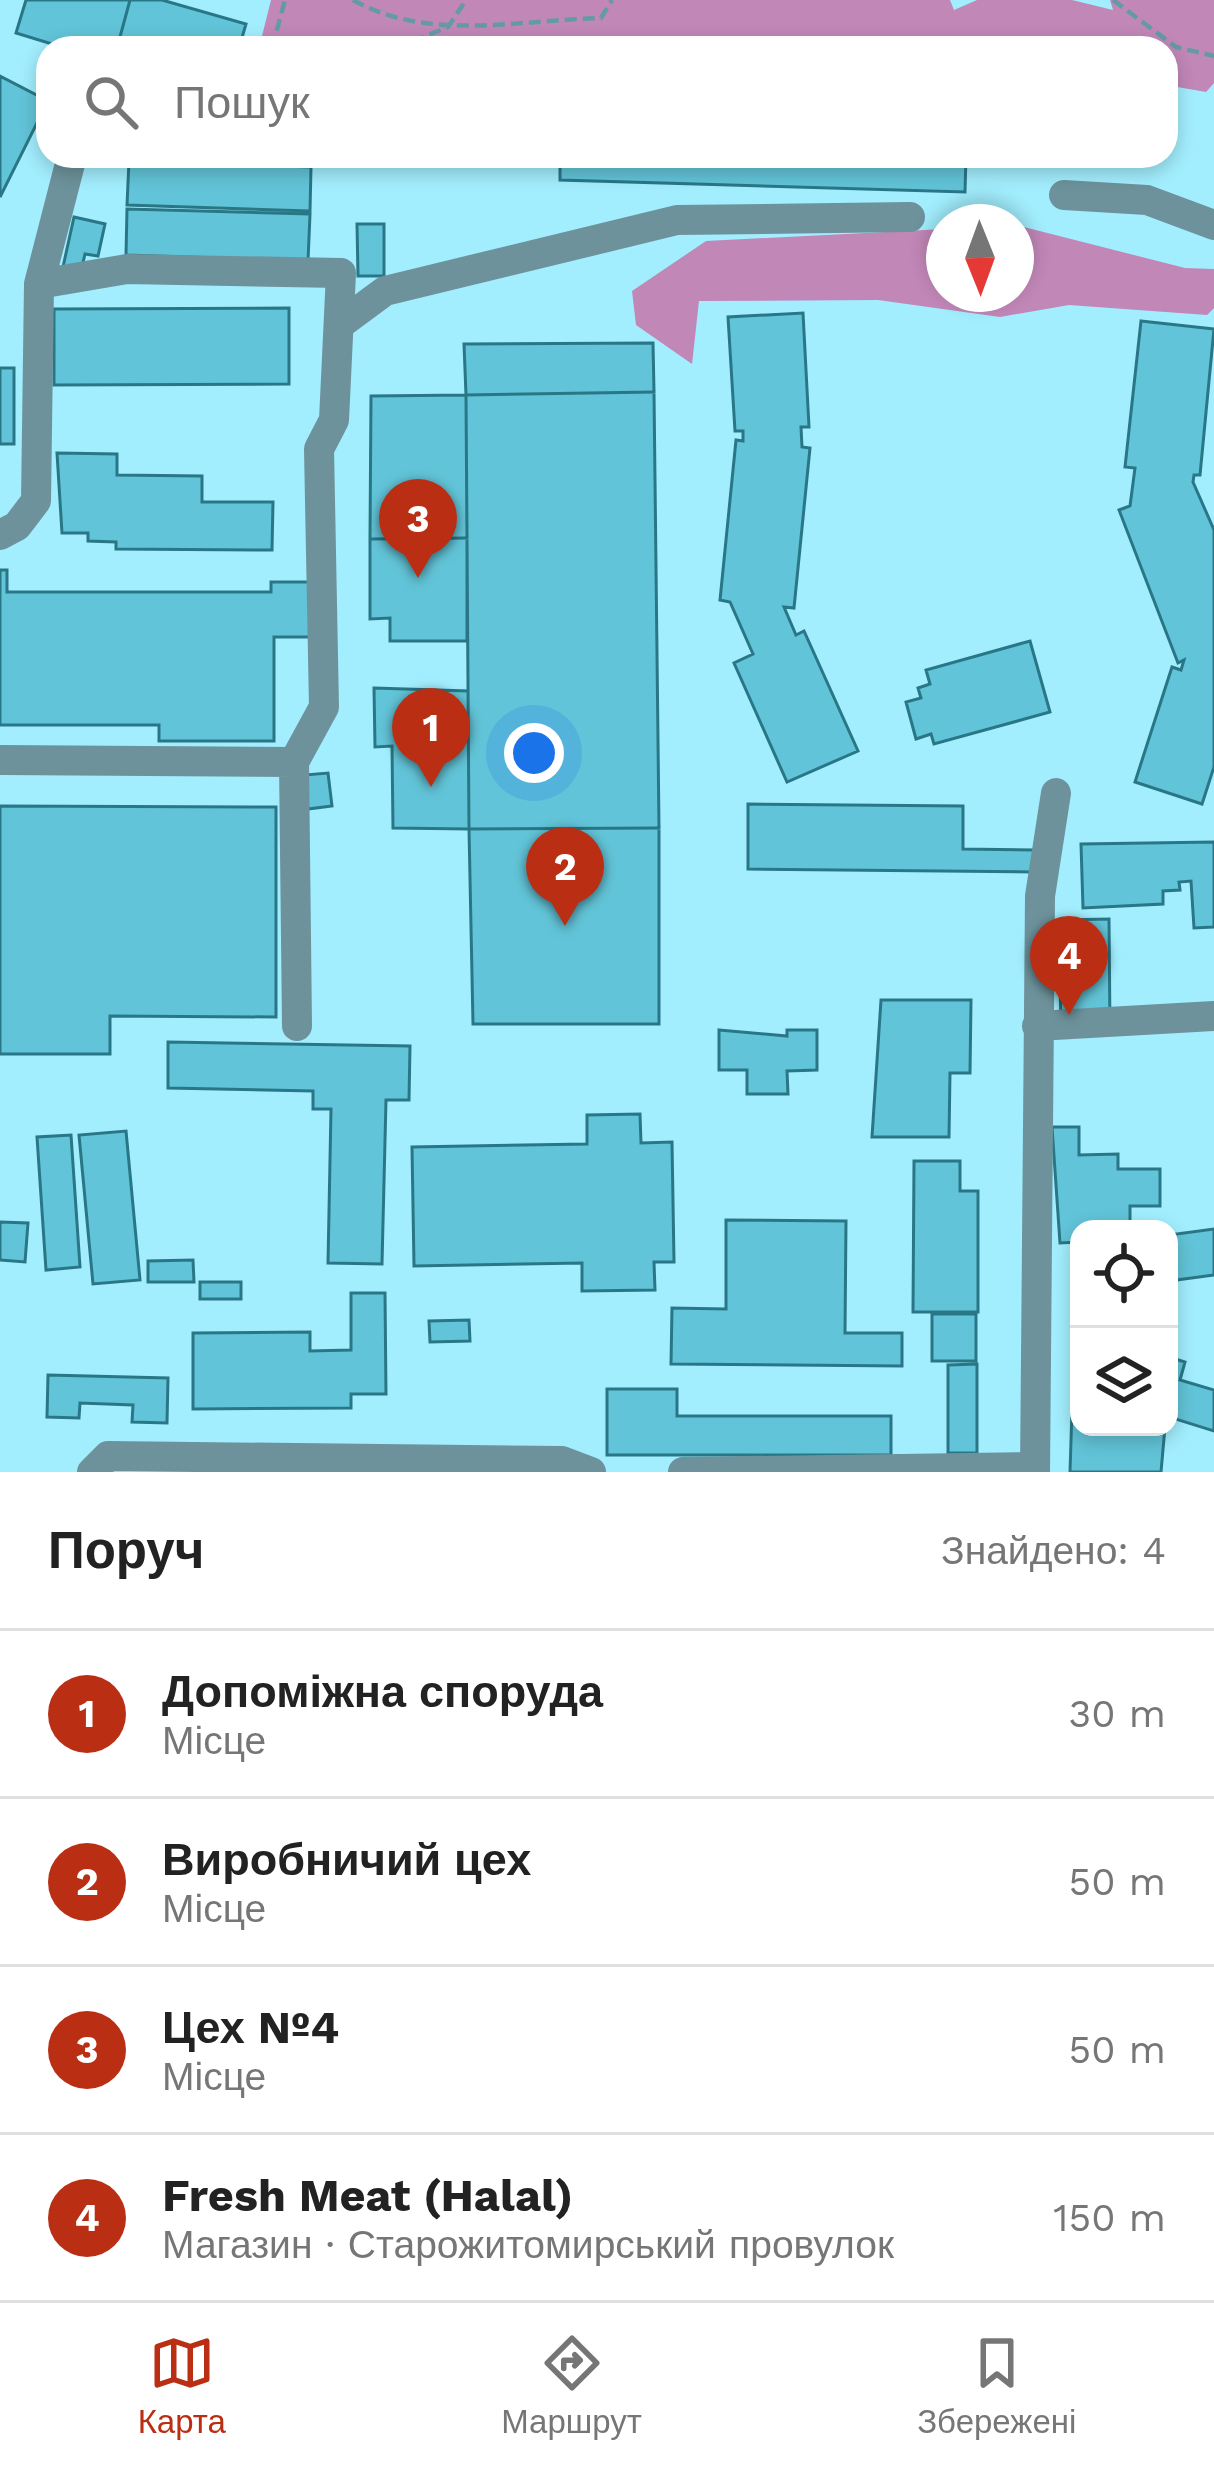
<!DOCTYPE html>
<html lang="uk">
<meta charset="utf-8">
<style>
body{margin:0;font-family:"Work Sans",sans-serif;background:#f6f6f6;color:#222}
.controls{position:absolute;right:36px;bottom:36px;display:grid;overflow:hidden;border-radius:24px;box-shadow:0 6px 18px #0003}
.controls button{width:108px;height:108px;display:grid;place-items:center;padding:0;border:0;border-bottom:3px solid #e0e0e0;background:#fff;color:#222;font:60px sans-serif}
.compass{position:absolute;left:926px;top:204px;width:108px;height:108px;border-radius:50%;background:#fff;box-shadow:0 6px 18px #0003;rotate:179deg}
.you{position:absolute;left:534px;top:753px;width:42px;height:42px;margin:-30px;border:9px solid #fff;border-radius:50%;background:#1a73e8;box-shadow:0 0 0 18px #1a73e833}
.badge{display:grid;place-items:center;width:78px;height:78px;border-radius:50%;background:#ba2e13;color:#fff;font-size:39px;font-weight:700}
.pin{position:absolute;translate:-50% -99px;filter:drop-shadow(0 3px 6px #0008)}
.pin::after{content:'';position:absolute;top:63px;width:42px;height:36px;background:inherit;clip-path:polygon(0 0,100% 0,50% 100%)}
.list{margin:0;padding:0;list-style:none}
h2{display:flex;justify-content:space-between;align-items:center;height:156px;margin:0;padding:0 48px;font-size:51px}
h2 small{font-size:39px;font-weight:400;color:#767676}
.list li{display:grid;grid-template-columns:78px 1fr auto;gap:36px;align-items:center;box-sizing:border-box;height:168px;padding:0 48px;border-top:3px solid #e0e0e0}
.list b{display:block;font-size:45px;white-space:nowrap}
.list p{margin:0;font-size:39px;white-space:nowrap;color:#767676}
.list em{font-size:39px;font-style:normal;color:#767676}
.icon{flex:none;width:66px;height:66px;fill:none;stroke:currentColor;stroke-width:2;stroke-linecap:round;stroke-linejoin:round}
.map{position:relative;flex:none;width:1214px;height:1472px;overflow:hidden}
.search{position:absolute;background:#fff;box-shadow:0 6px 18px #0003;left:36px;right:36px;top:36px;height:132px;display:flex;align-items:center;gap:30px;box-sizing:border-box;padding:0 42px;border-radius:36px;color:#767676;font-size:45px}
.sheet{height:828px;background:#fff}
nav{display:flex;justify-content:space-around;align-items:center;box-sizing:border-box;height:168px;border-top:3px solid #e0e0e0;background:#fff;font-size:33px;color:#767676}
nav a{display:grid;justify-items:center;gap:6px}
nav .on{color:#ba2e13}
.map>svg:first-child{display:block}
.forest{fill:#c187b7}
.building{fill:#62c4d8;stroke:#297786;stroke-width:3}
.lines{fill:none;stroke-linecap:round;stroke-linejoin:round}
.path{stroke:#639aa6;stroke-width:4.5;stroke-dasharray:12 6;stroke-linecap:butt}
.minor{stroke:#6d929b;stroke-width:30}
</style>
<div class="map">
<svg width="1214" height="1472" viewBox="0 0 1214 1472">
<rect width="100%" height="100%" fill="#a2eefe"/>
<path class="forest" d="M271 0H950L954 10 977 0H1072L1113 10 1110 0H1214V83L1206 92 1166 85V48H259Z
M1016 225 1185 268 1214 269V308L1207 315 1069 305 1000 317 878 300 699 301 692 364 636 325 632 291 706 241 944 229V294H1016Z"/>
<path class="building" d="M26 0H130L117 48H65L16 33Z
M130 0H162L246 24 239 48H117Z
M0 76 48 101 0 197Z
M129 156H312L311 163Z
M560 156H966L965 192 560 180Z
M129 161 311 167 310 211 127 205Z
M127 209 310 214 308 261 126 255Z
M74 217 105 224 98 256 85 254 81 271 63 267Z
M357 224H384V276H358Z
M289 308V384L54 385V309Z
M803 313 809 427H801L802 447 810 448 794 608 784 607 796 635 804 631 858 751 787 782 734 663 753 654 730 602 720 600 736 440 743 441V431H735L728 317Z
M1141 321 1214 329 1200 475H1194L1193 482 1214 530V767L1202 804 1135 782 1172 667 1181 670 1184 660 1178 663 1119 510 1130 506 1135 468 1125 467Z
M653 343 654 392 466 395 464 344Z
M0 368H14V444H0Z
M654 392 659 828 469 829 466 395Z
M466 395 467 538 370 539 371 396Z
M57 453 117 454V475L202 476V502H273L272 550 116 549V542L88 541V533H62Z
M467 538V641H390V618L370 619V539Z
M0 570H7V592H271V582H310V637H274V741H159V725H0Z
M1030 641 1050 712 934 744 931 734 916 739 906 702 921 698 918 688 930 684 926 670Z
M374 688 468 691 469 829 393 828 392 746 375 747Z
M328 773 332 806 308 809 304 775Z
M748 804 963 806V849L1034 850V872L748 869Z
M0 806 276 807V1017L110 1016V1054H0Z
M659 828V1024H473L469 829Z
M1214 842V927L1194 928 1191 881 1179 882 1180 890 1163 891V904L1083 908 1081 844Z
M1109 919 1110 1029 1061 1030 1059 920Z
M881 1000H971L970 1073H950L949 1137H872Z
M719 1030 787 1036V1030H817V1070L787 1071 788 1094H747V1070H719Z
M168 1042 410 1046 409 1100H386L382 1264 328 1263 331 1109H313V1091L168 1088Z
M640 1114 641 1143 672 1142 674 1262H654L655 1290 582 1291V1263L414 1266 412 1147 587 1144V1115Z
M1052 1127H1079V1155L1118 1154V1169H1160V1206H1130V1222H1093V1229H1079V1242L1060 1243Z
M126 1131 140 1280 93 1284 79 1135Z
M71 1135 80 1267 46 1270 37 1137Z
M914 1161H960V1191H978V1312H913Z
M726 1220 846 1221 845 1333H902V1366L671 1364 672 1308 726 1309Z
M0 1222 28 1223 25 1262 0 1260Z
M1214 1229V1275L1169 1281V1235Z
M193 1260 194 1282H148V1261Z
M200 1282H241V1299H200Z
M351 1293H385L386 1394H351V1408L193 1409V1333L310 1332V1351L351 1350Z
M932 1314H976V1361H932Z
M469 1320 470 1341 430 1342 429 1321Z
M1169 1357 1185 1362 1180 1380 1214 1390V1431L1169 1417Z
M977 1364V1453H948V1365Z
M48 1375 168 1378 167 1423 132 1422 133 1405 80 1403 79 1418 47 1417Z
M607 1389H677V1416H891V1455H607Z
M1079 1406V1427H1165L1161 1472H1070L1072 1409Z"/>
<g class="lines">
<path class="path" d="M353 0C427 42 519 20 601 18L612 0
M1113 0 1176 47 1214 56
M272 48 285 0
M396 48 448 27 466 0"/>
<path class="minor" d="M1064 195 1147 200 1214 225
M39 284 127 269 341 273 334 420 319 449 324 707 294 762 297 1026
M339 325 385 291 677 220 910 217
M0 535 17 526 36 501 39 284 72 156
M0 760 294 762
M1037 1026 1214 1016
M92 1472 108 1456 562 1461 591 1472
M683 1472 1035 1467
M1035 1472 1040 896 1056 793"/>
</g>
</svg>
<div class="controls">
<button><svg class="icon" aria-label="locate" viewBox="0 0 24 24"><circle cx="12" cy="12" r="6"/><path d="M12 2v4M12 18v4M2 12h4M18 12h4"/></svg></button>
<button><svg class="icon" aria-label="layers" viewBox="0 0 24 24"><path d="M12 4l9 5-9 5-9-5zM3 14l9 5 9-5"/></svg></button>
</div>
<svg class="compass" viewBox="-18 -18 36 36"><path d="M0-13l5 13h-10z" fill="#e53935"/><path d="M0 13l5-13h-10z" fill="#767676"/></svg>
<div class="you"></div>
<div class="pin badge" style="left:431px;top:787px">1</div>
<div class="pin badge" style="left:565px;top:926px">2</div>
<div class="pin badge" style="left:418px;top:578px">3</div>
<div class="pin badge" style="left:1069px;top:1015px">4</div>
<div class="search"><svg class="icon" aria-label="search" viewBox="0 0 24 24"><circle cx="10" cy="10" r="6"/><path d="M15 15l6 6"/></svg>Пошук</div>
</div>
<section class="sheet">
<h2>Поруч<small>Знайдено: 4</small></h2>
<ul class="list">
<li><span class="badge">1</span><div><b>Допоміжна споруда</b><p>Місце</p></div><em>30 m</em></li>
<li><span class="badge">2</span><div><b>Виробничий цех</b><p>Місце</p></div><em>50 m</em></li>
<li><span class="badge">3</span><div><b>Цех №4</b><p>Місце</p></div><em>50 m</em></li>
<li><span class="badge">4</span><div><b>Fresh Meat (Halal)</b><p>Магазин · Старожитомирський провулок</p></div><em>150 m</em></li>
</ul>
</section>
<nav>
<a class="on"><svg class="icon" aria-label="map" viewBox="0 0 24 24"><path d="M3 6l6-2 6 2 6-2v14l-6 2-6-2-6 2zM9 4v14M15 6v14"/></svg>Карта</a>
<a><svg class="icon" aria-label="directions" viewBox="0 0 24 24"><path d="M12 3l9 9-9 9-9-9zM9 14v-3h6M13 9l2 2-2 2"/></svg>Маршрут</a>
<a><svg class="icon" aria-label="saved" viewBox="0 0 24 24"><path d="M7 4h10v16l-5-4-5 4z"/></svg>Збережені</a>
</nav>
